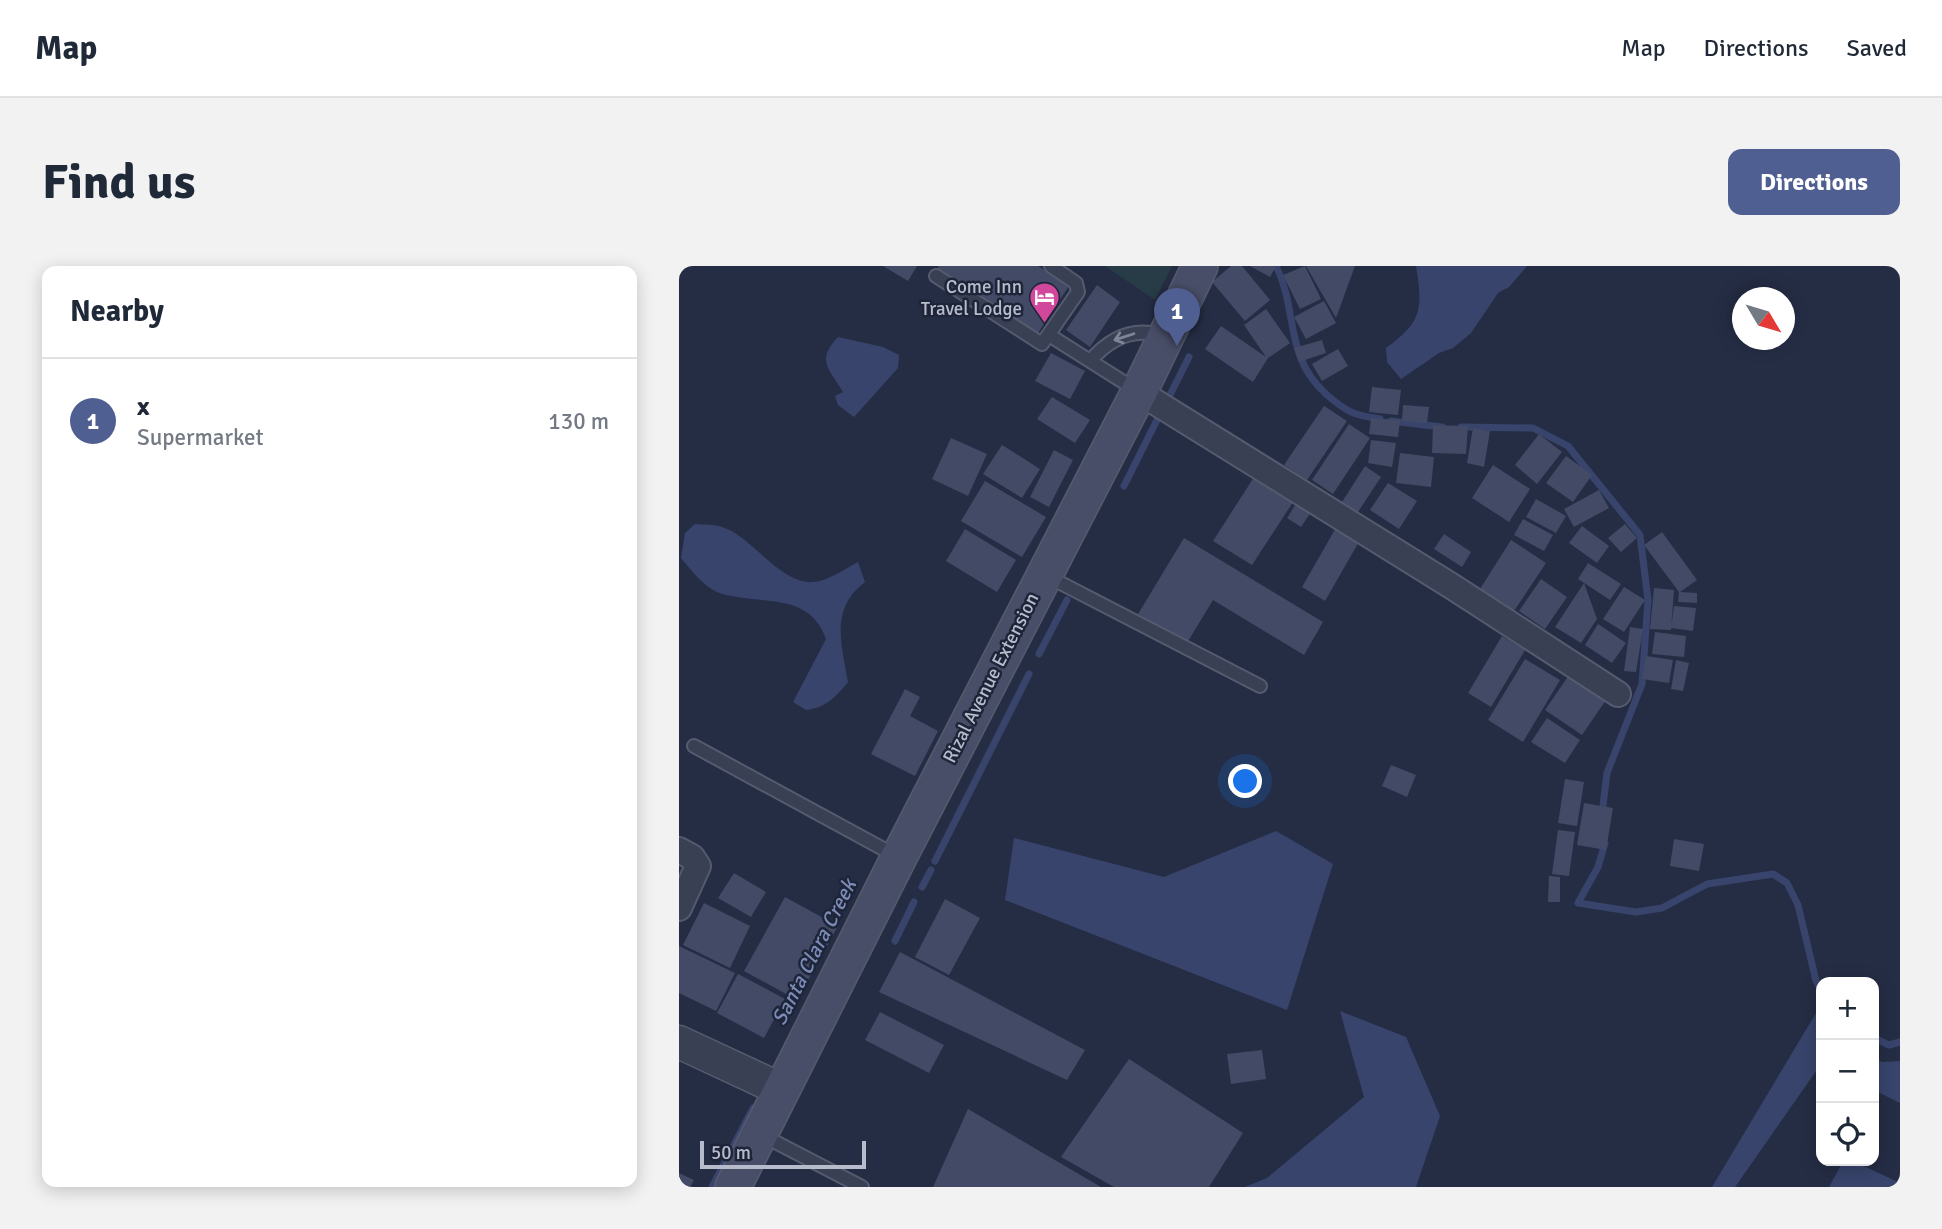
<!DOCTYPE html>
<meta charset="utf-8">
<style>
body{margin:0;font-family:Signika,sans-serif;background:#f2f2f3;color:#1f2937}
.controls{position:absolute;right:21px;bottom:21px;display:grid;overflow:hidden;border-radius:14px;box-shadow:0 4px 18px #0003}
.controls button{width:63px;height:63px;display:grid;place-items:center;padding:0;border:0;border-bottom:2px solid #e0e1e3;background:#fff;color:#1f2937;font:35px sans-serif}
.compass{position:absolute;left:1053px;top:21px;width:63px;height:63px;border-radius:50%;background:#fff;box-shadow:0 4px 18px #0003;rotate:128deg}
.scale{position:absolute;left:21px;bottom:18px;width:166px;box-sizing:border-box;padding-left:7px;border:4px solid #b7bccd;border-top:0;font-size:19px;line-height:24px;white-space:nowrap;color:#b7bccd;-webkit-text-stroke:5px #1e2539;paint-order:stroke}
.you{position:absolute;left:567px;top:516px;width:24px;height:24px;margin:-18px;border:5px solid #fff;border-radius:50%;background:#1a73e8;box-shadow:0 0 0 10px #1a73e833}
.badge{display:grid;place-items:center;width:46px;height:46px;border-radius:50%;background:#505f91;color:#fff;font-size:23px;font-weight:700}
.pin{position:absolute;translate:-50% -58px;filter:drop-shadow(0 2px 4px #0008)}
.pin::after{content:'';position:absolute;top:37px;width:24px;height:21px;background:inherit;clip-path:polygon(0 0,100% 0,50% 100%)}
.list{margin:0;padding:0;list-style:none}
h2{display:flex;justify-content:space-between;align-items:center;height:91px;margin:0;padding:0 28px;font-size:30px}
h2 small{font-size:23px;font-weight:400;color:#747a83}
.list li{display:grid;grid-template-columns:46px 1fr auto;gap:21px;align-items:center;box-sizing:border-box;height:126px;padding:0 28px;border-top:2px solid #e0e1e3}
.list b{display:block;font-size:26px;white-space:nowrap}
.list p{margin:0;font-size:23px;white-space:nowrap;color:#747a83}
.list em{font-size:23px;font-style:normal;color:#747a83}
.icon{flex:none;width:38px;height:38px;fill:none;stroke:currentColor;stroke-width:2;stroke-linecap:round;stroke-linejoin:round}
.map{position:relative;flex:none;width:1221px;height:921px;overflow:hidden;border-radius:14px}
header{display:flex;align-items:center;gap:42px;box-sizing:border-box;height:98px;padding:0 35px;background:#fff;border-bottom:2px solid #e0e1e3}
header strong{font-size:33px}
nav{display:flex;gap:38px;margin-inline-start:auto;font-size:24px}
.intro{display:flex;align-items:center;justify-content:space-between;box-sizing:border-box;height:168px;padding:0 42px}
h1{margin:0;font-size:49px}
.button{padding:18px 32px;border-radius:14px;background:#505f91;color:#fff;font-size:24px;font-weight:700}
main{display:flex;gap:42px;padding:0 42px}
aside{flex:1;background:#fff;border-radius:14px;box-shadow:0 4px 18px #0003}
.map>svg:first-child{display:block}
.green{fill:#273c46}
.water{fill:#38446c}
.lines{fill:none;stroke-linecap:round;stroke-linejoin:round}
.stream{stroke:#38446c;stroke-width:7}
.building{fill:#424a65}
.service-casing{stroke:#555b6e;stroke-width:16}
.minor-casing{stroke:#555b6e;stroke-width:28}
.tertiary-casing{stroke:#555b6e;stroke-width:35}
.secondary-casing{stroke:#555b6e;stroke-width:38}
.service{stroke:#3a4054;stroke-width:12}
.minor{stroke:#3a4054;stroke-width:24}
.tertiary{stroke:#3a4054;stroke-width:32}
.secondary{stroke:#484e67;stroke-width:35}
.oneway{stroke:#7f8497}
.labels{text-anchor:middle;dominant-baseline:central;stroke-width:5;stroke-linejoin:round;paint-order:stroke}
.poi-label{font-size:19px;fill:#b7bccd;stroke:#1e2539;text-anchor:end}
.street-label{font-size:19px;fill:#b7bccd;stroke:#1e2539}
.water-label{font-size:21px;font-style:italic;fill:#7c8bb6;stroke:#1e2539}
</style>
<header>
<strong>Map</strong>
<nav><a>Map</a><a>Directions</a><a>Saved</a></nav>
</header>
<div class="intro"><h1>Find us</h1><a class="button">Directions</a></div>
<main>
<aside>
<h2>Nearby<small></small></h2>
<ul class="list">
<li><span class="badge">1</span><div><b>x</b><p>Supermarket</p></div><em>130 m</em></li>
</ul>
</aside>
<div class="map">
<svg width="1221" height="921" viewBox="0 0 1221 921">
<rect width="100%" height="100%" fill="#252d45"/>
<path class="green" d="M426 0H493L476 34Z"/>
<path class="water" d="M737 0H848L830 21 819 27 792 67 774 82 760 87 722 113 708 96 707 82C743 56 744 43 737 0Z
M159 71 204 81 220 89 219 102 175 151 159 139 156 130 164 126C151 104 136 95 159 71Z
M16 258C25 259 35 258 43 261 71 269 97 313 129 316 145 318 166 303 179 296L186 316C150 343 163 380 169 416 157 431 146 442 127 444L114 436 147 373C130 323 78 341 38 326 23 319 13 305 2 292L6 267Z
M597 565 654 598 608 744 326 634 335 572 485 611Z
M1140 742 1142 798 1056 921H1033Z
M661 745 727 771 761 850 737 921H566L588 912 685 831Z
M1195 791 1203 796 1221 795V837L1195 824Z
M1174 895 1221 917V921H1150L1163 897Z"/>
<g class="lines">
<path class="stream" d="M597 0C620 46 604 90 648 129 668 146 674 149 701 153
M490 131 510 91
M712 155 763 161
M782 161 854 162 889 180 961 269 969 334 963 418 928 507 923 548
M445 220 479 152
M360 388 388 334
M926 577 919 601 899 637 957 646 983 642 1028 618 1094 608 1108 617 1119 639 1137 715 1142 723
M256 595 350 408
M243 621 252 604
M216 675 235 636
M1195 772 1210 779 1221 776
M33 921 74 842"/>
</g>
<path class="building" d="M204 0H238L229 15Z
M260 0H359L390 20 359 67 258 3Z
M552 0H563L591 34 566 55 533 16Z
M571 0H597L591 11Z
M626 0 642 33 621 43 604 9Z
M627 0H676L657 52Z
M418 19 441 36 411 81 387 64Z
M645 35 657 57 627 73 615 51Z
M587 43 611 77 589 92 574 116 526 83 542 60 587 91 565 59Z
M643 74 647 87 620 96 615 82Z
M659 83 669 100 643 115 633 98Z
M372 87 406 105 391 133 356 115Z
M693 121 722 124 719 149 690 146Z
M373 131 411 154 396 177 358 153Z
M724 139 750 141 748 157 723 155Z
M645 140 668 155 628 214 605 199Z
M692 152 721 154 719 171 690 168Z
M670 158 691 172 654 228 633 214Z
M754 159 789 160 787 188 753 187Z
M794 162 811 165 805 201 788 197Z
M860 168 883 186 858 218 836 199Z
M272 172 308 188 289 230 253 213Z
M692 174 717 177 713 201 689 197Z
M323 179 361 203 343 232 304 208Z
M375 184 394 194 370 241 351 231Z
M721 187 755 191 752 221 717 217Z
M887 190 913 209 894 236 867 217Z
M814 199 851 223 830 256 793 232Z
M686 200 702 211 679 246 663 236Z
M579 205 618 230 573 299 534 275Z
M306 215 367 251 343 291 282 255Z
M709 217 738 235 720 263 691 244Z
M920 224 930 242 895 261 885 243Z
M620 233 634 243 622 261 608 252Z
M857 233 887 250 877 267 847 251Z
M844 253 874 269 865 285 835 269Z
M946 258 958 272 942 286 929 272Z
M658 260 681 274 646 335 623 321Z
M903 260 930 280 918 297 890 277Z
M286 263 337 294 318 326 267 295Z
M983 266 1018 314 1001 326 1018 327V337L999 336 1000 326 965 279Z
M765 268 792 286 783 301 755 283Z
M505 272 644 356 625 389 534 334 508 377 459 348Z
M832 274 867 297 835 345 801 323Z
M909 297 942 318 931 334 899 313Z
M862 313 888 331 866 363 840 345Z
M905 317 918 353 902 377 876 361Z
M945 321 966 334 945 366 924 353Z
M975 322 995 324 992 364 971 363Z
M995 340 1017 342 1014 365 992 362Z
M919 358 947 377 933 397 906 379Z
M951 361 964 363 957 406 945 405Z
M976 366 1007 370 1005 391 973 388Z
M823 370 846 384 812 441 789 427Z
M967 390 994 394 990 417 963 413Z
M846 393 881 414 844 476 809 454Z
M997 394 1010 397 1004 425 992 423Z
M890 409 927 434 903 469 866 444Z
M226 423 241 431 231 450 259 465 236 510 192 488Z
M868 452 901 474 886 497 852 476Z
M712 499 737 509 728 531 703 520Z
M886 513 905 516 898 560 879 557Z
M905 537 934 542 927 584 898 579Z
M879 564 896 566 890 610 873 608Z
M995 573 1025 578 1020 605 991 600Z
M55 607 87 626 72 651 39 632Z
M870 610 881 611V636H869Z
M106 631 159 660 118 734 65 705Z
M266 633 301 652 270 709 236 691Z
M25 637 71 660 51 702 4 679Z
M0 680 56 707 37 745 0 727Z
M221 686 406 784 388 814 200 726Z
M59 708 106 733 85 772 38 747Z
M201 746 265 779 250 807 186 774Z
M583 784 587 813 552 818 548 788Z
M450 793 564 867 530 921H435L382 891Z
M289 843 422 921H254Z
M0 907 15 914 11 921H0Z"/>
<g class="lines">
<defs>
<path id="service" d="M257 10 363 78 399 26 397 17 372 0
M370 69 457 124
M411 95C430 73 454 60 484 70
M368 310 581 420
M15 480 219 591
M81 868 183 921"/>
<path id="minor" d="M460 126 774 321 939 428
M0 584 13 591 19 600 0 642"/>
<path id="tertiary" d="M0 776 103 824"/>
<path id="secondary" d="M54 921 220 591 460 126 521 0"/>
</defs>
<use href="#service" class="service-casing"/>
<use href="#minor" class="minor-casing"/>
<use href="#tertiary" class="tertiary-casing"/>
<use href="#secondary" class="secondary-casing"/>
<use href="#service" class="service"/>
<use href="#minor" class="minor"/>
<use href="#tertiary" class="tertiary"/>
<use href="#secondary" class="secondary"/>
</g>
<defs><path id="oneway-shaft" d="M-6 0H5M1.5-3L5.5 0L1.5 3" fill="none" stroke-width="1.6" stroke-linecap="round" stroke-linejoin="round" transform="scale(1.75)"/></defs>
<use class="oneway" href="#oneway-shaft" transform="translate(445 71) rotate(162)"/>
<defs>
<symbol id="hotel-pin" viewBox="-11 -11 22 30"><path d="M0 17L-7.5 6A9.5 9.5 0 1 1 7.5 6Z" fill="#d1479c" stroke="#1e2539"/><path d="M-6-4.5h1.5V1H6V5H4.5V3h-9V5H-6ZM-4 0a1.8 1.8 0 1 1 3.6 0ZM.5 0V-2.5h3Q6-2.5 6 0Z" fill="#fff"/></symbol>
</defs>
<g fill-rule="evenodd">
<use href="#hotel-pin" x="348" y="14" width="35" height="47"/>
</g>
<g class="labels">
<g class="poi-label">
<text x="343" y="21">Come Inn<tspan x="343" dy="22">Travel Lodge</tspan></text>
</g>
<g class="street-label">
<text transform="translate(312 412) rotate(-63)">Rizal Avenue Extension</text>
</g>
<g class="water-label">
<text transform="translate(135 686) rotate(-63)">Santa Clara Creek</text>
</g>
</g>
</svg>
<div class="controls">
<button>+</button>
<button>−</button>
<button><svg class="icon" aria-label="locate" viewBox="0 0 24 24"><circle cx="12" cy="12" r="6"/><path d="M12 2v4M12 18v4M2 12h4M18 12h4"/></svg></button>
</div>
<svg class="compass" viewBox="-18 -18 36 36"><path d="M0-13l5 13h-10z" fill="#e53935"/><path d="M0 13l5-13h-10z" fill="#747a83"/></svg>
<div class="scale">50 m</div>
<div class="you"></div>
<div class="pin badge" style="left:498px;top:80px">1</div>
</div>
</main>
